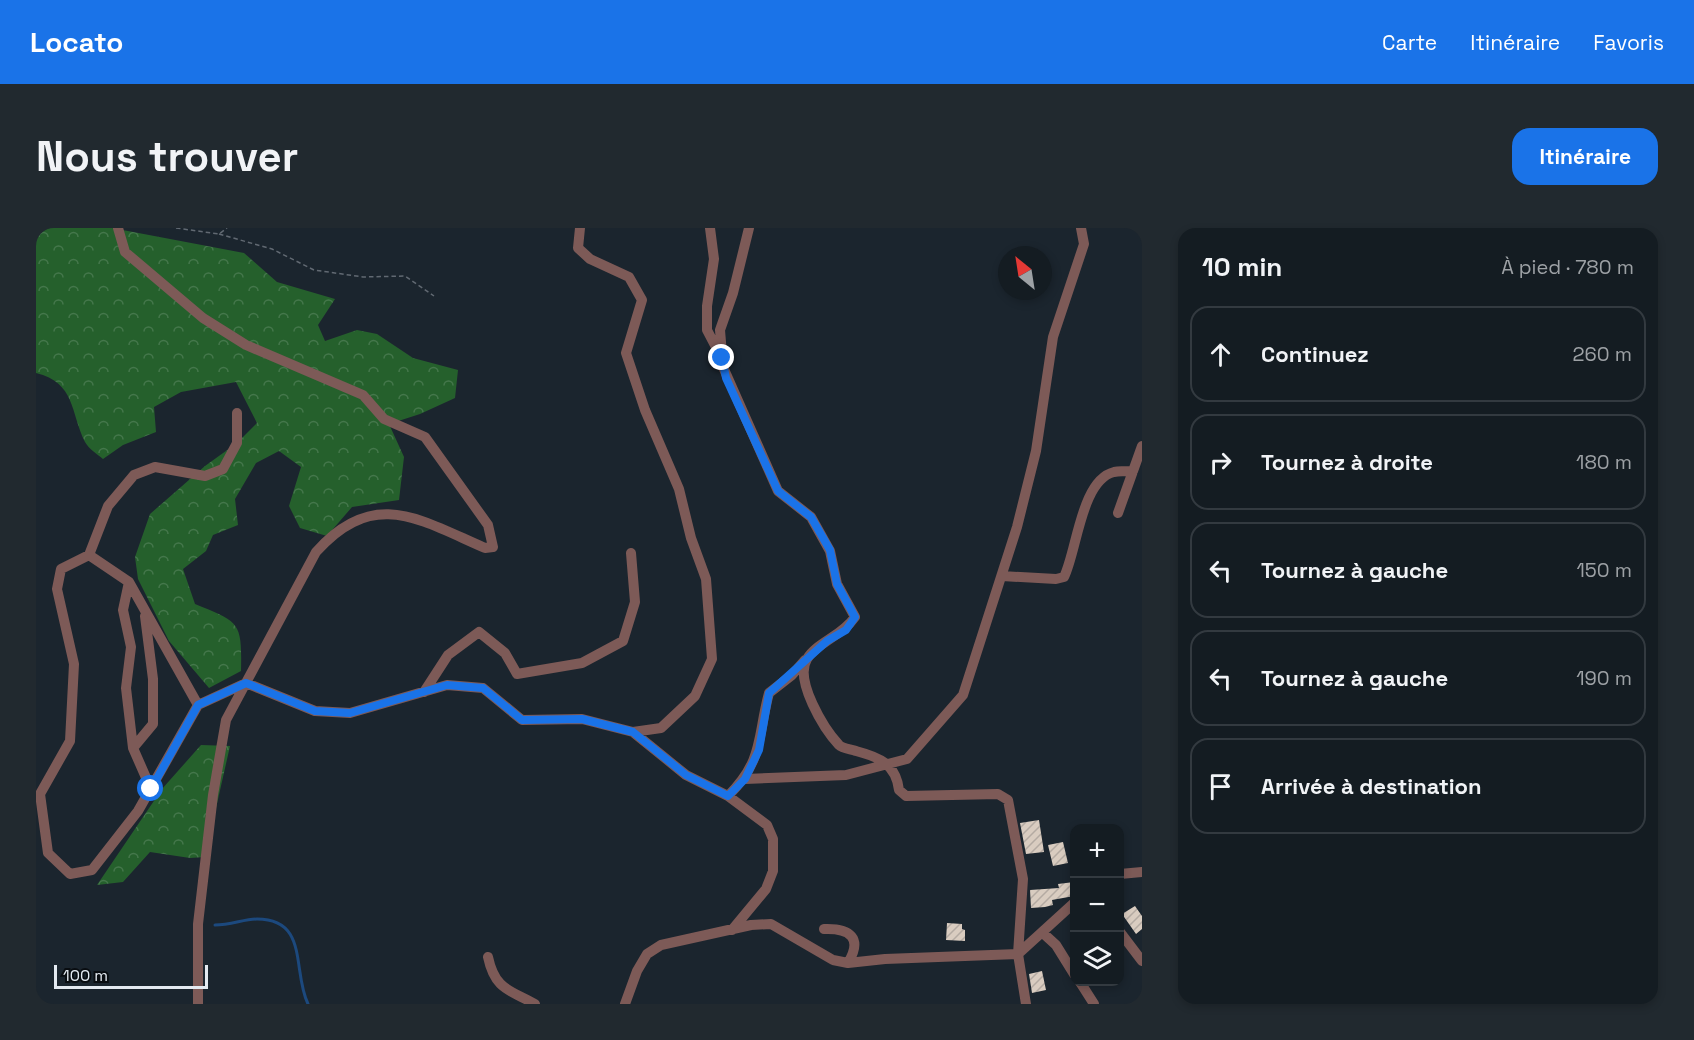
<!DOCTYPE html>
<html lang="fr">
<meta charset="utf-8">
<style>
body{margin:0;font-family:"Space Grotesk",sans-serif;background:#21292f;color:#f1f3f6}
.controls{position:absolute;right:18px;bottom:18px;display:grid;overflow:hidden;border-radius:12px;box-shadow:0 3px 9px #0003}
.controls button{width:54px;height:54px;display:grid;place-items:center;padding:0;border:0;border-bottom:2px solid #333a40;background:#141c22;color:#f1f3f6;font:30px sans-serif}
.compass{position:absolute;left:962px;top:18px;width:54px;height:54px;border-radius:50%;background:#141c22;box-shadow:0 3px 9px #0003;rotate:330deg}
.scale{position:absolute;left:18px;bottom:15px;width:154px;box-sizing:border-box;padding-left:6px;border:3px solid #e4eaf1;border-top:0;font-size:16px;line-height:21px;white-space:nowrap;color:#e4eaf1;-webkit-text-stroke:4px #090d11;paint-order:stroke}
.stop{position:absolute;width:18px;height:18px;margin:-14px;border:4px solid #1a73e8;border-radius:50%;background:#fff}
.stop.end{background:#1a73e8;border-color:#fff;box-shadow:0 2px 6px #0008}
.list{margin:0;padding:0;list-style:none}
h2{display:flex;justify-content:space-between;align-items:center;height:78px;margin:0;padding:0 24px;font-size:26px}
h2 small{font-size:20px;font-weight:400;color:#9da1a5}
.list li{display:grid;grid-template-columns:39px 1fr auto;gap:18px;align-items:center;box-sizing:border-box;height:96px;margin:0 12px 12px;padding:0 12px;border:2px solid #333a40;border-radius:18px}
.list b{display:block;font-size:22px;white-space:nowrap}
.list em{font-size:20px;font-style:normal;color:#9da1a5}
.icon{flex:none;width:33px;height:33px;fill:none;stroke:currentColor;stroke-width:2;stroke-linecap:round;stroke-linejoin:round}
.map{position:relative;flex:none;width:1106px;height:776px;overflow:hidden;border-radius:18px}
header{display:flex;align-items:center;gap:36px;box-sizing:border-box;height:84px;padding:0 30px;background:#1a73e8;color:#fff}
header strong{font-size:28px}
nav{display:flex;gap:33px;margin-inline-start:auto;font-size:21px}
.intro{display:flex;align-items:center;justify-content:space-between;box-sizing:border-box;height:144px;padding:0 36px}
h1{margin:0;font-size:42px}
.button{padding:15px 27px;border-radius:18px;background:#1a73e8;color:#fff;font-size:21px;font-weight:700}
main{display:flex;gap:36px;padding:0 36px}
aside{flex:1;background:#141c22;border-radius:18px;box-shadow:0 3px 9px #0003}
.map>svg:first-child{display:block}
.forest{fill:url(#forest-crowns)}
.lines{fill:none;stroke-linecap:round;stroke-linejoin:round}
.stream{stroke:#1c497e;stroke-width:3}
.building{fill:url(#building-hatch)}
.path{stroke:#616972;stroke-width:1.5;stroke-dasharray:4.5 3;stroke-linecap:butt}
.minor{stroke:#7d5a57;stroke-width:10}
.route{stroke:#1a73e8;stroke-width:8}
</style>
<header>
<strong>Locato</strong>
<nav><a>Carte</a><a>Itinéraire</a><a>Favoris</a></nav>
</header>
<div class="intro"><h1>Nous trouver</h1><a class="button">Itinéraire</a></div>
<main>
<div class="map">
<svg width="1106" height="776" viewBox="0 0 1106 776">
<defs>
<pattern id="forest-crowns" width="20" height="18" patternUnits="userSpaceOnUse" patternTransform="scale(1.5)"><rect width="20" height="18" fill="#25602c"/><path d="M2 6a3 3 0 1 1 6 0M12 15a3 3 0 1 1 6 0" fill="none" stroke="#44774b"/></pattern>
<pattern id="building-hatch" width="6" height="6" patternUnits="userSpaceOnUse" patternTransform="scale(1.5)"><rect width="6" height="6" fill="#d9ccc0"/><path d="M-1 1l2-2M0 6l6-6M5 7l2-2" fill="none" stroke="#b4aaa2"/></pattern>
</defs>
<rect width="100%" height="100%" fill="#1b252e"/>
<path class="forest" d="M0 0H76L208 25 241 54 299 71 282 97 289 113 321 102 341 106 377 130 422 142 419 170 384 186 353 196 368 229 363 272 316 279 291 308 264 300 253 278 265 239 243 223 220 235 199 271 202 297 177 307 170 323 147 341 159 376C204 394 206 394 205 443L173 460 133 413 102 351 99 329 114 286 169 238 201 215 221 195 200 154 145 164 118 179 120 204 87 217 67 231C61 226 53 221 49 214 34 184 40 155 0 145Z
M165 517 194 518 169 629 154 630 114 624 87 654 61 657 126 561Z"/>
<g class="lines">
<path class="stream" d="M179 697C195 697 208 691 221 691 273 691 256 743 272 776"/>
</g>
<path class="building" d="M1003 592 1008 624 990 626 984 595Z
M1027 614 1032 635 1017 638 1012 617Z
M1038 654V668L1016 672 1017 677 1009 679 995 680 994 662 1023 660 1022 656Z
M1099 678 1106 688V701L1100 706 1086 686Z
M911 695 926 696V701L929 702V713L910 712Z
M1006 743 1010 762 996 765 993 746Z"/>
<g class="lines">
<path class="path" d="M140 0 183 6 191 0
M183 6 236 21 278 42 327 49 369 48 398 68"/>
<path class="minor" d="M82 0 89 24 167 90 210 117 327 167 348 191 389 209 452 297 457 319 449 320C384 292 338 259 280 324L190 492 177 567 162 696V776
M674 0 678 31 671 78V102L683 125
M713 0 697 65 684 102 687 139 742 263 775 289 794 323 801 356 819 389C806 408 780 415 771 431 758 452 788 501 803 517 807 521 815 521 820 523 843 529 860 536 863 562L870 568 962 566 972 572 987 651 982 726 990 776
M1082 285 1106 218
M53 327 72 278 98 247 119 239 169 248 187 241 201 215V185
M966 348 1020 351 1028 349C1041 323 1045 252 1078 244 1084 243 1091 243 1097 243
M93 354 87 382 95 419 90 460 97 520 115 561
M388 464 412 427 443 404 469 425 481 446 546 435 587 413 599 374 595 325
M162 477 93 354 53 327 25 341 21 361 38 436 34 513 4 566 12 625 34 646 56 642 102 583 162 477 210 455 279 483 314 485 411 457 447 460 486 492 546 491 597 504 625 500 659 468 676 431 670 351 655 310 643 261 609 182 590 125 606 72 593 49 554 31 542 20 544 0
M597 504 650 547 692 568C728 532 721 510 733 465L756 447 769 432
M97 520 117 496V451L109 388
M709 551 810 547 871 531 927 467 981 299 1000 223 1017 109 1048 16 1045 0
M692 568 731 597 737 611V643L730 661 696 702
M1084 646 1106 644
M788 701C814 700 827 710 812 735
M1084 704 1106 733
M1008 706 1020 717 1038 746
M452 729C459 762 474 762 499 776
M1044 754 1058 776
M589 776 601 743 611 726 625 717 715 697 735 696 797 732 812 735 849 731 982 726 1038 675"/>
</g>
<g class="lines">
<path class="route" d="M115 561 162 477 210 455 279 483 314 485 411 457 447 460 486 492 546 491 597 504 650 547 692 568 709 551 723 522 733 465 791 413 810 402 819 389 801 356 794 322 775 289 742 263 690 150 686 130"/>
</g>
</svg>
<div class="controls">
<button>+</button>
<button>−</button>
<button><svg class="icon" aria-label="layers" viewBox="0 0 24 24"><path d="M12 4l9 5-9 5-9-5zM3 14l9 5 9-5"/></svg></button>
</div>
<svg class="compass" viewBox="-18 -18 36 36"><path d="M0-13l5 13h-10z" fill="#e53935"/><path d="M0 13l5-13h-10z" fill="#9da1a5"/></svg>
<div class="scale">100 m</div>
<div class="stop" style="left:115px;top:561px"></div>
<div class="stop end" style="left:686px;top:130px"></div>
</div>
<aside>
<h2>10 min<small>À pied · 780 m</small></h2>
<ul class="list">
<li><svg class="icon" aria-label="ahead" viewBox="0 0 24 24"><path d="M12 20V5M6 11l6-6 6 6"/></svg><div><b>Continuez</b></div><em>260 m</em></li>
<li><svg class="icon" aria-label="right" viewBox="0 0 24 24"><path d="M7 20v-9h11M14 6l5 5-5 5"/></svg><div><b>Tournez à droite</b></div><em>180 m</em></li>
<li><svg class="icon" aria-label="left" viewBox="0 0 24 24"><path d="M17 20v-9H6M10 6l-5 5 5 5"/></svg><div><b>Tournez à gauche</b></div><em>150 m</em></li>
<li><svg class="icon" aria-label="left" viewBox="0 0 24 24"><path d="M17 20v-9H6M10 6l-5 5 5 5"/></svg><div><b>Tournez à gauche</b></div><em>190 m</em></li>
<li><svg class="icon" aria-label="arrive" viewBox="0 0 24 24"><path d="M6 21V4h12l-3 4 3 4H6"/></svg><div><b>Arrivée à destination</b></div></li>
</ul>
</aside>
</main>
